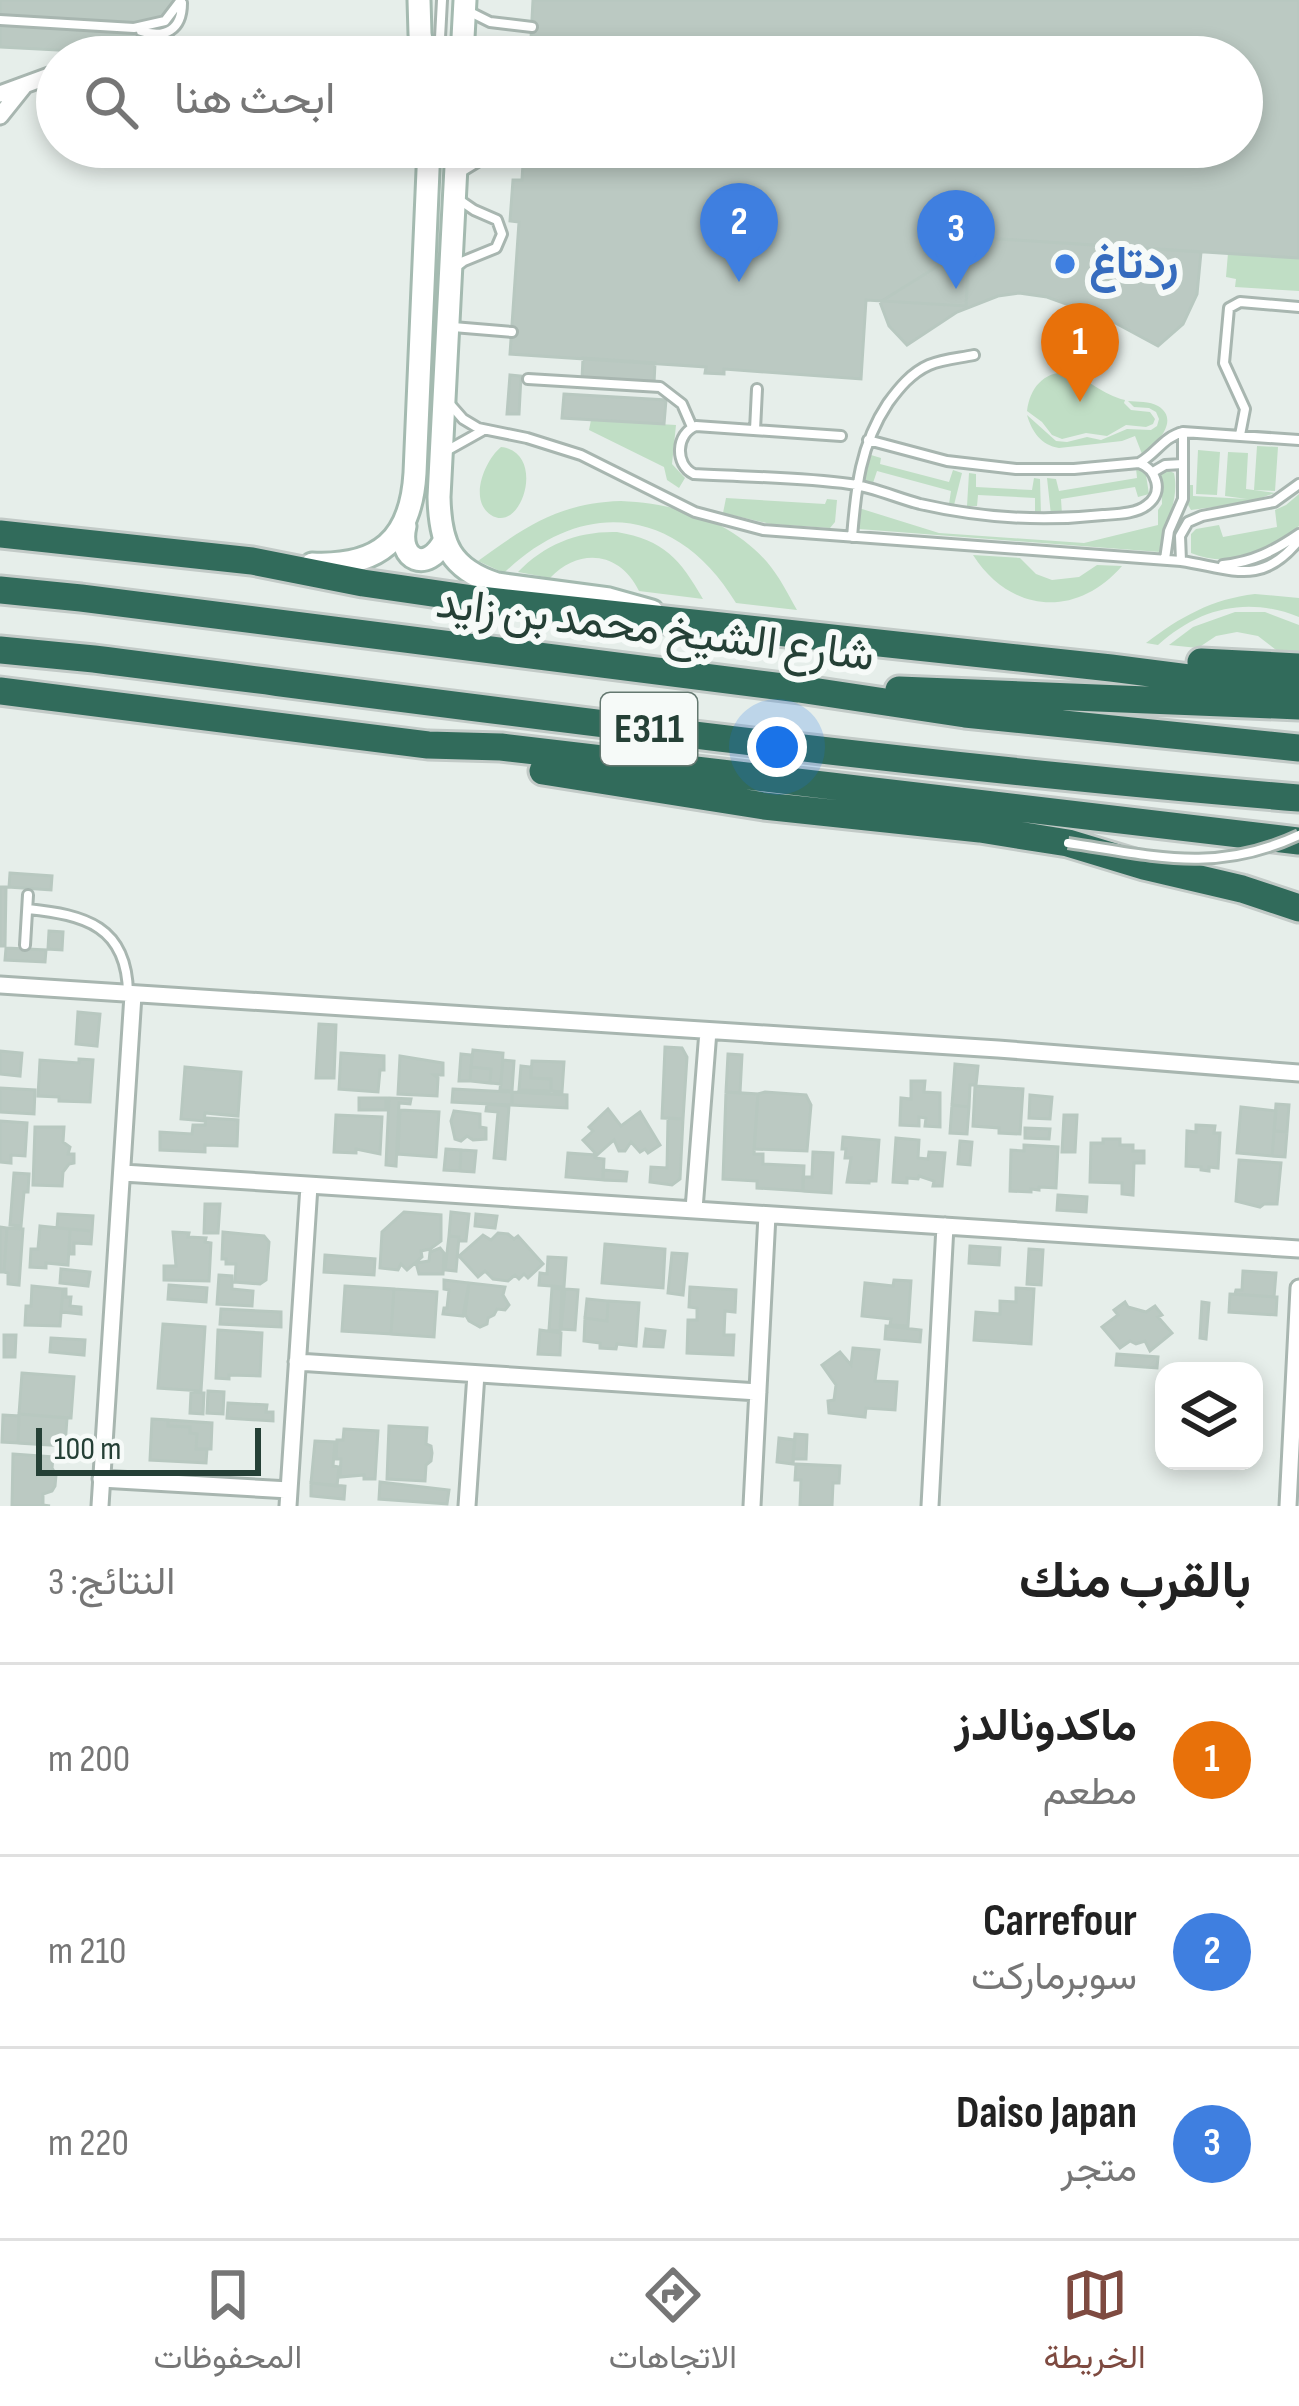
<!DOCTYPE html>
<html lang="ar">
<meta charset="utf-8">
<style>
body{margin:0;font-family:"Sofia Sans Condensed",Vazirmatn,sans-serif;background:#f2f2f2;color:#222;direction:rtl}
.controls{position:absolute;right:36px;bottom:36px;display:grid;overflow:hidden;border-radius:24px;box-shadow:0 6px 18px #0003}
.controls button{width:108px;height:108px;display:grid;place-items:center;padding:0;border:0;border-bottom:3px solid #e0e0e0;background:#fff;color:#222;font:60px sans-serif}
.scale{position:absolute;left:36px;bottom:30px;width:225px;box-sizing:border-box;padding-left:12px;border:6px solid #254036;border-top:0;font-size:33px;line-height:42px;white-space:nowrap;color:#254036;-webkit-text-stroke:9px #f6faf8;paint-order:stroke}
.you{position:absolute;left:777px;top:747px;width:42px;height:42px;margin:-30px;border:9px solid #fff;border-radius:50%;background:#1a73e8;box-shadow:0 0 0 18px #1a73e833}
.badge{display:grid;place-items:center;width:78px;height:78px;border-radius:50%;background:#7e4a40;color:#fff;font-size:39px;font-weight:700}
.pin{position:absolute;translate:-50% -99px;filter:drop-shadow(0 3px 6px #0008)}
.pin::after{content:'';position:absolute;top:63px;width:42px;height:36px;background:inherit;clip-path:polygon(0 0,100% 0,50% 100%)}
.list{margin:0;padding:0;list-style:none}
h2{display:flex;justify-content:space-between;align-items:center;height:156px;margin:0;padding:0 48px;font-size:51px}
h2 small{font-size:39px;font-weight:400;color:#767676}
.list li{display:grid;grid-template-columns:78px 1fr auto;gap:36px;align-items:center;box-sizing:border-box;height:192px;padding:0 48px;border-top:3px solid #e0e0e0}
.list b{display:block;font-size:45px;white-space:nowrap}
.list p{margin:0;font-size:39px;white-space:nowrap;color:#767676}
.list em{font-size:39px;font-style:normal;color:#767676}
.icon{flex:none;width:66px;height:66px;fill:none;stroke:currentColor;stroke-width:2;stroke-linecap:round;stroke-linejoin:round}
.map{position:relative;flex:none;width:1299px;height:1506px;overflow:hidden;direction:ltr}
.search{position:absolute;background:#fff;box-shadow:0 6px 18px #0003;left:36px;right:36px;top:36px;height:132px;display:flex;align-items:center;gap:30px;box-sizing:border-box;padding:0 42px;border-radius:66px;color:#767676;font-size:45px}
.sheet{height:732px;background:#fff}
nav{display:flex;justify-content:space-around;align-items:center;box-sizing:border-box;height:168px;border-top:3px solid #e0e0e0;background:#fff;font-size:33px;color:#767676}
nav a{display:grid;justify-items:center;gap:6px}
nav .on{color:#7e4a40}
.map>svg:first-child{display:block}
.green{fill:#c0dec5}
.building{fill:#bbc9c2;stroke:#b8c8c0;stroke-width:3}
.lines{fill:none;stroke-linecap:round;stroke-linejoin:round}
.lane-casing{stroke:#a8b6b0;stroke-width:14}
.street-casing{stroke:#a8b6b0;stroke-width:21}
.secondary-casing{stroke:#a4bab0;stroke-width:27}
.highway-casing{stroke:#c2cac7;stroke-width:33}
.lane{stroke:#fff;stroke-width:8}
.street{stroke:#fff;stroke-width:15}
.secondary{stroke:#fff;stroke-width:21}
.highway{stroke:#316b5b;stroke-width:27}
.lane-bridge-casing{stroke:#a8b6b0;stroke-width:14;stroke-linecap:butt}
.lane-bridge{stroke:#fff;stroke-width:8}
.shop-dot{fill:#3f7fe0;stroke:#f6faf8;stroke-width:4.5}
.labels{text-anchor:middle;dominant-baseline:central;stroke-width:12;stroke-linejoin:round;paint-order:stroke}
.shield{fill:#f6faf8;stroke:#647870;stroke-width:3}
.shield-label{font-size:42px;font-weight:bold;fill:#254036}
.shop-label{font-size:45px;font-weight:bold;fill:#366cbe;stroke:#f6faf8;text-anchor:start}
.street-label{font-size:45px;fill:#254036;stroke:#f6faf8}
</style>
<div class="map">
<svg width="1299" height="1506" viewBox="0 0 1299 1506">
<rect width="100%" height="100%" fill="#e6eeea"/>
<path class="green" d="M1228 253 1299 258V291L1235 287 1236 279 1226 277Z
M1067 372C1088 378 1102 395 1125 400L1124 403 1131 410 1150 412 1155 419 1153 424 1146 427 1126 425 1107 436 1086 433 1062 439 1052 435 1042 422 1027 411C1030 388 1043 372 1067 372Z
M1128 401C1137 402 1150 401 1158 406 1181 420 1156 445 1142 454L1135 436 1122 441 1059 448C1041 445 1032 432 1027 415L1056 441 1067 442 1087 437 1101 440 1127 429 1151 430 1157 426 1159 419 1156 412 1149 408 1134 407Z
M591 420 676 425 672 464 685 478 679 488 667 480 664 467 589 430Z
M1257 446 1278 447 1275 491 1254 490Z
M501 447C547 452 522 535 491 515 468 500 485 460 501 447Z
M1198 450 1220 452 1217 495 1196 494Z
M1228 452 1248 453 1246 489 1275 493 1246 503 1191 510 1188 505V485H1193V496L1247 499 1225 496Z
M871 455 881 458 880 464 949 482 953 470 962 473 954 505 949 504 951 491 877 471 873 483 864 481Z
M1136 468 1142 469 1146 475 1149 494 1138 497 1135 487 1061 499 1062 514 1051 515 1047 478 1056 479 1059 491 1137 478Z
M1165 469 1174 473C1180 501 1164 525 1160 552L859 529V509H862L939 533 1084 543 1158 525V510L1162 504 1161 474Z
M969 473 976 474V487L1032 490 1034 478 1040 479 1041 514H1035V498L978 495 977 506H967Z
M1299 494V526C1272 553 1228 569 1191 553V534L1196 529 1219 525 1223 537 1277 527 1275 510 1286 505Z
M726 498 825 504 827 499 837 500 835 522 830 528 771 524 723 513Z
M621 501C675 503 730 520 767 562 779 576 788 594 797 610L736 603C679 508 584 495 504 573L478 561C526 526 559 503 621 501Z
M617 532C664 540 680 559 703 599L639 591C620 552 580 547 550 578L518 572C545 544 578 531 617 532Z
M973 555 1020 558 1036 574 1052 580 1079 577 1097 565 1122 566C1076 619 1010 613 973 555Z
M1255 594 1299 598V617C1247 596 1199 608 1158 645L1146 643C1180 617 1212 599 1255 594Z
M1235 612H1265L1299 625V653H1280L1258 636 1237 632 1216 636 1198 648 1169 645 1193 627Z"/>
<path class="building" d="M0 0H174L172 56 0 47Z
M533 0H1299V258L970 237 966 306 866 300 861 379 724 369V374L705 373 706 367 510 354 519 222 510 221 513 180H522L524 147H1242V57H530Z
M983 238 1201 252 1197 294 1183 324 1158 346 1108 319 1047 297 1019 293 998 296 957 312 907 345 889 326 880 302Z
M583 358 655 363 654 384 582 379Z
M510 375 521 376 519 414H507Z
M564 394 666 400 664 424 562 418Z
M10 873 52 876 51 890 9 887Z
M0 887H6L5 946H0Z
M49 931 63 932 62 950 48 949Z
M6 948 46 950 45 962 5 960Z
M78 1012 100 1014 97 1046 76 1044Z
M319 1024 336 1025 334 1078H316Z
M665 1047 682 1048 687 1057 683 1119 662 1118Z
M473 1050 503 1053 501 1084 490 1083 491 1069 471 1067Z
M0 1051 22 1053 20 1076 0 1074Z
M341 1053 384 1056V1070H380L378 1092 339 1089Z
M461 1054 472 1055 470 1081H459Z
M728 1054 742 1055 740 1093 726 1092Z
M400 1056 443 1063V1075H434L438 1078 437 1096 398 1094Z
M79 1059 93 1060 90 1102 59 1101V1097L38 1096 40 1060 79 1063Z
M503 1060 514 1061 512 1091 500 1090Z
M532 1061 564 1062 562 1092 551 1091V1079L531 1078Z
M955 1064 978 1066 976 1085H970L969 1107 952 1105Z
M521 1066 531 1067V1078L551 1079V1091L519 1090Z
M185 1067 241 1072 238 1116 205 1113 204 1121 181 1119Z
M471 1067 491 1069 490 1083 470 1081Z
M911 1081H925L924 1092 940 1093V1127L925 1126 926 1118 919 1117V1126L900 1125 901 1098 911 1099Z
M975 1086 1023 1089 1020 1134 999 1133V1128L973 1126Z
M0 1088 35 1090 34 1114 0 1112Z
M453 1089 512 1092V1105L452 1102Z
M512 1092 567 1095V1108L512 1105Z
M726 1092 758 1094 754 1154H763V1164L804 1166 803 1191 757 1188V1181L723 1179Z
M765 1092 806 1095 811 1105 807 1151 754 1149 758 1094Z
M1030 1095 1052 1097 1050 1119 1029 1118Z
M359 1098H386V1110H359Z
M389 1098 411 1099 410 1104 399 1103 396 1166 386 1165Z
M487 1104 509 1106 505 1159 494 1158 498 1112 486 1111Z
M1276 1104 1289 1105 1287 1132 1274 1131Z
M952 1105 969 1107 967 1134 950 1133Z
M1241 1107 1276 1111 1272 1156 1237 1153Z
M608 1109 621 1126 640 1112 660 1145 648 1153 645 1149 640 1152 631 1142 625 1151H619L614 1140 597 1155 583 1140 593 1131 589 1127Z
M400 1110 439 1112 436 1157 398 1154Z
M454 1111 480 1114V1127L486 1128V1139L473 1140 467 1136 461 1141 455 1139 451 1121Z
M336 1115 382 1117 380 1154 356 1149V1153L334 1152Z
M1064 1115H1077L1075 1152H1062Z
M206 1118 238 1120 237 1146 205 1145V1152L160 1150V1132L192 1134 193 1125H205Z
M668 1118 683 1119 680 1179 672 1185 650 1182 651 1167 667 1168Z
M0 1121 27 1123 25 1156 11 1155V1163L0 1162Z
M1196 1125 1215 1126 1214 1133H1220L1218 1168 1209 1167V1171L1201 1170V1167L1186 1166 1187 1131 1196 1132Z
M35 1127H64L63 1142 70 1147 68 1154H74V1163L69 1164 63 1172 62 1186 33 1185Z
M1025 1128 1050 1129 1049 1139 1025 1138Z
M1274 1131 1287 1132 1285 1157 1272 1156Z
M843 1137 879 1140 876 1181H869V1183L847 1182 851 1158H845L846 1149H842Z
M896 1138 919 1140 918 1158 928 1159 929 1152 945 1153 942 1186H933L934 1181 919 1176 918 1179 907 1178V1183L893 1182Z
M1103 1139H1120V1145H1133V1151H1144V1163H1134L1133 1195 1122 1194V1183L1090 1182 1091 1143H1103Z
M960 1141 972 1142 970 1165 958 1164Z
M1024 1145 1058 1147 1056 1188 1039 1187V1190L1031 1189V1192L1010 1191 1011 1150 1024 1151Z
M446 1149 461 1150 460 1171 444 1170Z
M461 1150 476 1151 474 1172 460 1171Z
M813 1152 833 1153 831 1193 803 1191V1177H812Z
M568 1153 595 1155V1158L604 1159 603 1180 566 1177Z
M1239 1160 1281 1163 1277 1204H1264L1260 1207 1236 1201Z
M603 1170 627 1172 626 1181 603 1180Z
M14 1173 29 1174 28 1192H24L21 1226 10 1225Z
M1058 1195 1087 1197 1086 1212 1057 1210Z
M205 1204H220L218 1233H204Z
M404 1212 441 1215V1241L430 1249 421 1251 422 1257 407 1270 401 1264 398 1270 380 1268 382 1232Z
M451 1212 469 1214 466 1241H459V1237L449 1236Z
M58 1214 93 1216 92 1231 57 1228Z
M476 1214 497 1216 495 1228 475 1226Z
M40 1226 70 1229 68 1265 46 1263V1268L30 1267 31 1249H38Z
M0 1227 7 1228 4 1272H0Z
M7 1228 23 1229 19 1285 8 1284V1273L4 1272Z
M70 1229 92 1231 91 1244 74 1243V1254H69Z
M173 1232 189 1233 188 1237 206 1238 205 1242 211 1243 209 1281 164 1280V1266H176Z
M223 1232 264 1236 269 1242 266 1280 260 1284 235 1282 236 1264H226V1259H222Z
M498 1233 508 1234 514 1239 518 1236 543 1264 528 1278 524 1274 519 1279 515 1275 508 1281 493 1279 485 1271 478 1277 459 1256 483 1235 491 1240Z
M449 1236 459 1237 456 1271 445 1270Z
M605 1244 665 1249 663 1288 602 1283Z
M970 1246 1000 1248 999 1265 969 1263Z
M440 1248 444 1253 443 1274H419L416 1263 429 1261 430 1252Z
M1029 1249 1043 1250 1041 1285 1027 1284Z
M672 1253 687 1254 683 1295 668 1293Z
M325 1255 375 1259 374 1275 324 1272Z
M548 1257 566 1258 564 1287 539 1285 540 1273 547 1274Z
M61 1269 90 1272 88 1286 60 1283Z
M1243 1271 1276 1273 1274 1297 1235 1294 1236 1290H1242Z
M219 1275 232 1276V1289L253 1291 252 1306 217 1304Z
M444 1280 469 1283 463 1316 443 1314 444 1308H447L449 1290 444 1289Z
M894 1280 911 1281 908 1326 890 1325 891 1319 862 1316 865 1283 893 1286Z
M469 1283 505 1287 503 1295 509 1305 505 1310 497 1309 494 1315 488 1318 487 1324 480 1327 469 1321 465 1314Z
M169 1285 207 1288 206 1302 168 1299Z
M32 1286 63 1289 60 1326 25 1325 26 1306H31Z
M345 1286 394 1289 391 1334 342 1331Z
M690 1287 736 1290 735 1312 725 1311 724 1335H734L733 1355 687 1353 688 1320H697V1308L689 1307Z
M552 1288 562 1289 560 1331 549 1330Z
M1016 1288 1034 1289 1031 1344 974 1340 976 1312 1000 1314V1301L1016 1302Z
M63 1289H66V1297H71L70 1306 81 1307V1314L61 1312Z
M394 1289 437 1292 434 1337 391 1334Z
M565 1289 578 1290 575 1330 561 1329Z
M1230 1294 1277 1297 1276 1315 1229 1312Z
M587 1299 608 1301 607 1321 585 1318Z
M608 1301 639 1303 636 1346 617 1344 616 1349 600 1348V1343L584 1341 585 1318 607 1321Z
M1125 1302 1128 1307 1146 1312 1155 1306 1162 1315 1158 1317 1172 1333 1150 1351 1145 1341 1136 1344 1130 1341 1120 1348 1102 1327 1118 1315 1114 1310Z
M1202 1302 1209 1303 1206 1339 1200 1338Z
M221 1309 281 1312V1327L220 1324Z
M163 1324 205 1327 201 1391 158 1388Z
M886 1326 921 1330 920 1342 885 1339Z
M646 1329 665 1331 663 1347 644 1346Z
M218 1330 262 1333 260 1376 229 1375V1379L216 1378Z
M540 1330 561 1333 560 1355 538 1354Z
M4 1335H16L15 1357H4Z
M51 1338 85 1340 84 1355 50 1352Z
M853 1348 879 1350 875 1381 897 1382 895 1410 866 1408 865 1417 829 1413 828 1401 834 1400 836 1385 822 1365 840 1352 851 1365Z
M1117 1354 1158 1357 1157 1368 1116 1365Z
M22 1373 74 1377 71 1418 19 1414Z
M208 1391 224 1392 223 1414 207 1413Z
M191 1392 204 1393 203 1414 190 1413Z
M228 1403 267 1405 266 1412H273V1421L227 1418Z
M19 1414 67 1418 65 1446 18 1443Z
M3 1415 19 1416 18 1443 2 1442Z
M152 1419 168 1420V1426L190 1427V1433L197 1434 196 1449H207L206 1463 150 1460Z
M168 1420 212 1423 211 1449H196L197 1434 190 1433V1427L168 1426Z
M389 1426 427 1428 426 1444 431 1446 432 1453 431 1461 426 1465 425 1481 387 1479Z
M344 1429 378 1431 375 1479H364V1475L340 1477 341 1459H336L337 1440H343Z
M795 1434 807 1435 806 1459H793Z
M779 1438 795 1440 793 1464 777 1462Z
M315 1441 335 1442 333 1466 339 1467 337 1486 311 1483Z
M13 1454 53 1457 52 1468 56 1475 55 1486 52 1491 43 1494V1505L50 1506H12Z
M796 1464 840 1466 839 1483H833L832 1506H800L801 1480H795Z
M380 1482 449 1490 447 1504 379 1499Z
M311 1483 345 1486 344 1499 311 1496Z"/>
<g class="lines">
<defs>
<path id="lane" d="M470 12 490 22 532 27
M0 20 134 28 165 21 181 0
M141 31C165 39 182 30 182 3
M439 57 442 0
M461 172 484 158 523 161
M456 267 464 261 496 248 502 234 497 220 474 210 461 201
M453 327 512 332
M528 379 660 387 682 404 692 427
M449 403 463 419 478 428 527 438 581 455 695 512 763 530 1181 561C1233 569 1261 587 1299 540
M755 430 757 389
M1240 435 1245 409 1224 363 1229 308 1240 302 1299 307
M841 436 696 426C676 433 674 465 694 474 746 477 799 477 850 484 873 487 897 498 920 504 981 518 1041 522 1103 515 1116 514 1136 514 1147 505 1165 492 1156 469 1139 463L1074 469H1016L947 461 868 440
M448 450 482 431
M1139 463C1156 454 1163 437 1183 432L1299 440
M1153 472 1165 465 1183 464
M852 537C856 488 860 445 888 403 899 388 911 373 929 365 943 359 960 358 974 355
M1165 559 1169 531 1183 499V432
M1181 561 1180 536 1188 522 1202 516 1274 502 1299 484
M1223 565C1253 562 1274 551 1299 534
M28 909C85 915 127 926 128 993
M25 945 28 895"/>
<path id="street" d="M0 94 57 73
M0 116 24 86
M0 985 998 1049 1299 1073
M123 1173 1299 1249
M694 1209 708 1031
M297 1362 758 1392
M101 1479 289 1490
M100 1506 133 995
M288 1506 309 1186
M467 1506 476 1374
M752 1506 767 1215
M930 1506 945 1226
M1288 1506 1299 1288"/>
<path id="secondary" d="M419 0 420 34 424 57
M462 57 465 0
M457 147 439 497C440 544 450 569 497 584L609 599 652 611
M405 526C397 561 428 573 444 541
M312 564C379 567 411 540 415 473L429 147"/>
<path id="highway" d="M0 534 252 561 363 583 480 600 1111 668 1299 692
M0 590 81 598 799 689 965 714 1299 748
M0 650 94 659C495 710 896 765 1299 798
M1201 662 1299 667
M899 690 1299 706
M0 691 428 745 501 747 1299 841
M543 771 764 806 980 829 1068 843 1144 866 1242 889 1299 908"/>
</defs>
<use href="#lane" class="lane-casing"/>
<use href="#street" class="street-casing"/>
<use href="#secondary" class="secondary-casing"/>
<use href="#highway" class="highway-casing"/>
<use href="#lane" class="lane"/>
<use href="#street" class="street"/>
<use href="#secondary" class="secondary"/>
<use href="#highway" class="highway"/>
<defs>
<path id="lane-bridge" d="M1068 843C1154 856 1216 874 1299 835"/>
</defs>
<use href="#lane-bridge" class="lane-bridge-casing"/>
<use href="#lane-bridge" class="lane-bridge"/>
</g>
<circle class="shop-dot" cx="1065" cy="264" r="12"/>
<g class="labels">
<rect class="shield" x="601" y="693" width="96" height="72" rx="9"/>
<g class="shield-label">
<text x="649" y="729">E311</text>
</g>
<g class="shop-label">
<text x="1089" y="264">ردتاغ</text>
</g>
<g class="street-label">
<text transform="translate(655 630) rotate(7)">شارع الشيخ محمد بن زايد</text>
</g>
</g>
</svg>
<div class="controls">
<button><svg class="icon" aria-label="layers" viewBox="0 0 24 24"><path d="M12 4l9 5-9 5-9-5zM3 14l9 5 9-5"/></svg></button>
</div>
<div class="scale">100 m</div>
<div class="you"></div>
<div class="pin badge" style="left:1080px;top:402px;background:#e8710a">1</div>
<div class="pin badge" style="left:739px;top:282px;background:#3f7fe0">2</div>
<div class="pin badge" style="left:956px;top:289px;background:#3f7fe0">3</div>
<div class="search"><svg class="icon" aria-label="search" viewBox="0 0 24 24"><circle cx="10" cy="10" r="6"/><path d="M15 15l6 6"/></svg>ابحث هنا</div>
</div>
<section class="sheet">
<h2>بالقرب منك<small>النتائج: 3</small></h2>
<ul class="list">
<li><span class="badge" style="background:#e8710a">1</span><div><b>ماكدونالدز</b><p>مطعم</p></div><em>200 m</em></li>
<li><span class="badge" style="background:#3f7fe0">2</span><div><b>Carrefour</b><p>سوبرماركت</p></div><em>210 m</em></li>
<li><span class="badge" style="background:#3f7fe0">3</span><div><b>Daiso Japan</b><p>متجر</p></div><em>220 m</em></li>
</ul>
</section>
<nav>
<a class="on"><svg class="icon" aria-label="map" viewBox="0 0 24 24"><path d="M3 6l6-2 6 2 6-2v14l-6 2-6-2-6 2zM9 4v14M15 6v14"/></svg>الخريطة</a>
<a><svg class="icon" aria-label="directions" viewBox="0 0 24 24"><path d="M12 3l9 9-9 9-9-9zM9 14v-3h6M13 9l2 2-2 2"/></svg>الاتجاهات</a>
<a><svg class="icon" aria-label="saved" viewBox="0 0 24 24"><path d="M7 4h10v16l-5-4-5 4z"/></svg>المحفوظات</a>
</nav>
